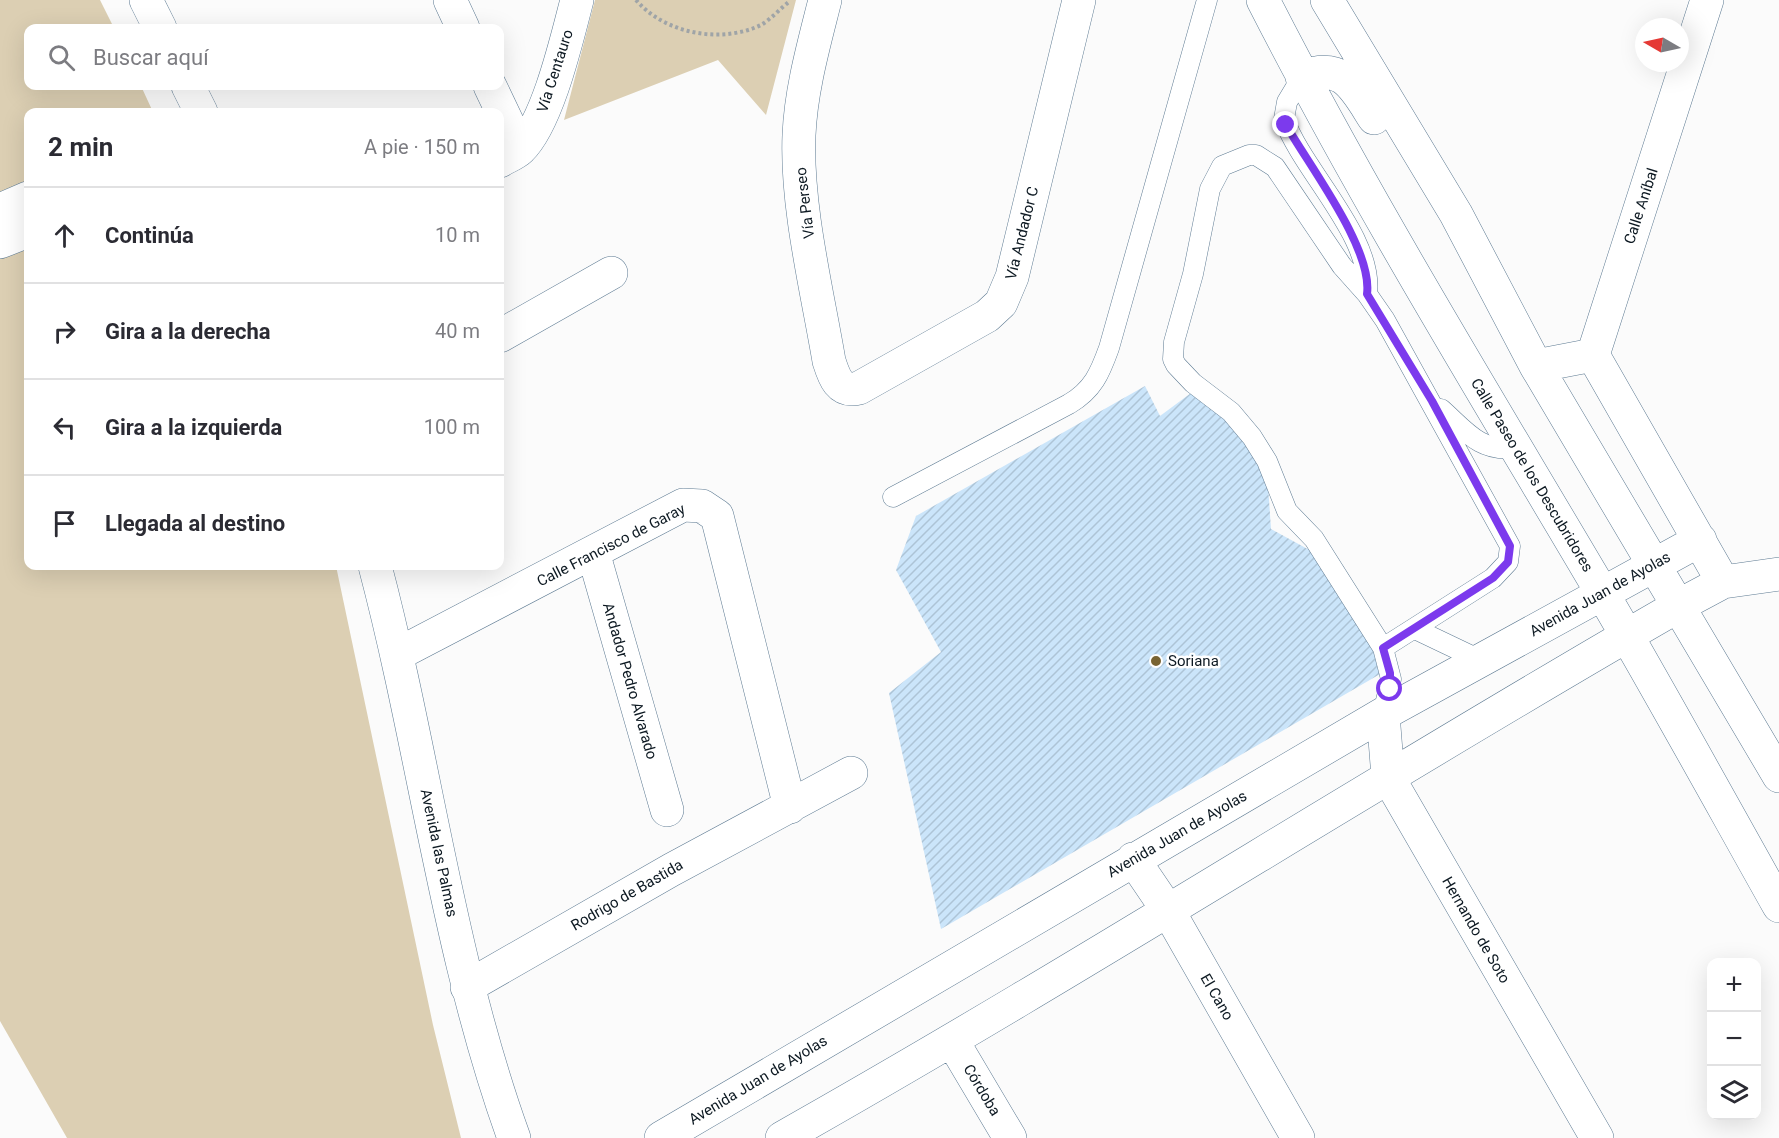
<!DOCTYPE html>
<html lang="es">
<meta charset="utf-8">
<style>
body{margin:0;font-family:Roboto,sans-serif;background:#f7f7f7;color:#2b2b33}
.controls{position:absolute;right:18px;bottom:18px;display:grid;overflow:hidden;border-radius:12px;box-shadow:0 6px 24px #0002}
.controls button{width:54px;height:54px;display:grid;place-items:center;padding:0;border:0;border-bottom:2px solid #e1e1e2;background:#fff;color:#2b2b33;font:30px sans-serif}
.compass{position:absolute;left:1635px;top:18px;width:54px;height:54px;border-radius:50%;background:#fff;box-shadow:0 6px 24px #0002;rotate:279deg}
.stop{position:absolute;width:18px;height:18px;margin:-14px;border:4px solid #7c3aed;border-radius:50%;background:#fff}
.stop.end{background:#7c3aed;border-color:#fff;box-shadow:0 2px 6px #0008}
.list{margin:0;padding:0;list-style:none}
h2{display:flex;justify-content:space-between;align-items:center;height:78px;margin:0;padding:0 24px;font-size:26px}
h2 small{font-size:20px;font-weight:400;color:#7c7c81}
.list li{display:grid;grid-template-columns:39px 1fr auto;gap:18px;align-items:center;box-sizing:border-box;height:96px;padding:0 24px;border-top:2px solid #e1e1e2}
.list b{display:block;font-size:22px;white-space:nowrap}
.list em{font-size:20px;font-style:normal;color:#7c7c81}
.icon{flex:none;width:33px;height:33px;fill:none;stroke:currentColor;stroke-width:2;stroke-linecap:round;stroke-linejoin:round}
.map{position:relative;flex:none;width:1779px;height:1138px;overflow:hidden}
.search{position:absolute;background:#fff;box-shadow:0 6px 24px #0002;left:24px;top:24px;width:480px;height:66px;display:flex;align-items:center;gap:15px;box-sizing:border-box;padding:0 21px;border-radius:12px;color:#7c7c81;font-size:22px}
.panel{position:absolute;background:#fff;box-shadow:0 6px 24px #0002;left:24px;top:108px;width:480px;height:462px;border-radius:12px}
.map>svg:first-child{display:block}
.park{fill:#dccfb3}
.building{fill:url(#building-hatch)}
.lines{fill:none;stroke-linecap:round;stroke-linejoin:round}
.service-casing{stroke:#5e7b93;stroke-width:21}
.minor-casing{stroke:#5e7b93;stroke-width:34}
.tertiary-casing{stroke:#5e7b93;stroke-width:34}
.path{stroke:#9fa4a7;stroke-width:4;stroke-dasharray:3 3;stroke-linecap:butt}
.service{stroke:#fff;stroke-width:20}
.minor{stroke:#fff;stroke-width:33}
.tertiary{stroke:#fff;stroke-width:33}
.route{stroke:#7c3aed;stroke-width:8}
.poi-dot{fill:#796433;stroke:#fff;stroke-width:2}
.labels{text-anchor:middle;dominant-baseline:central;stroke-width:5;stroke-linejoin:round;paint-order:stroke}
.street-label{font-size:15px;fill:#0d1922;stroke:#fff}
.poi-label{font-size:15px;fill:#0d1922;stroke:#fff;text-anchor:start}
</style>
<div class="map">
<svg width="1779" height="1138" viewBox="0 0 1779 1138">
<defs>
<pattern id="building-hatch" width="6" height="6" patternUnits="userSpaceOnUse" patternTransform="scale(1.5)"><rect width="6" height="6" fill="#cbe5fa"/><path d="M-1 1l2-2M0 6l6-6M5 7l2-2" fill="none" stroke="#adc4d6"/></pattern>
</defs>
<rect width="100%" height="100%" fill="#fbfbfb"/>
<path class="park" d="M0 0H100L114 28H28V86H141L153 112H28V566H336L433 1025 461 1138H67L0 1021Z
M595 0H796L766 115 718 60 564 120Z"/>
<path class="building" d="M1145 386 1160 416 1191 393 1218 409 1247 438 1268 485 1271 529 1315 553 1387 670 941 929 889 693 941 652 896 570 916 516Z"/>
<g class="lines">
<defs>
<path id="service" d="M1302 77 1287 102 1284 119C1303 172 1374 237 1367 294
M1441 409C1465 430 1479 452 1514 448
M893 497 1069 404C1093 390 1100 373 1109 348L1207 0
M1415 629 1480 660
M1383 714 1391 679 1383 648 1493 578 1508 562 1510 546 1385 320 1367 294 1342 266 1275 167 1256 155H1249L1222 166 1210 189 1193 274 1174 342 1173 359 1176 365 1193 383 1231 412 1252 437 1267 461 1287 511 1314 539 1383 648"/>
<path id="minor" d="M450 0 463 28
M825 0C814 44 801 89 799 135 796 206 817 290 829 361 834 377 839 393 859 388L987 316 1001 303 1012 277 1079 0
M1263 0C1366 202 1486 396 1601 591 1662 695 1720 801 1779 906
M1327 0 1456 214 1536 366 1779 776
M1302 77C1343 61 1355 88 1374 118
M490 86 520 149
M500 161C506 157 515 154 520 149 548 122 567 38 577 0
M0 210 28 198
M0 242 28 231
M500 336 611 273
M1593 355 1707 0
M1593 355 1723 582
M1536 366 1593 355
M593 552 667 810
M398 654 683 505 702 506 717 516 790 807
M1383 714 1388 777 1597 1138
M1133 859 1169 912 1298 1138
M467 987 671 870 851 773
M953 1042 1010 1138
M661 1138 1383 714 1700 540
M782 1138C1085 967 1378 778 1680 605L1723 582 1779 574"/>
<path id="tertiary" d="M146 0 160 28
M188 86 201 112
M375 566C425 755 447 953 514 1138"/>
</defs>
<use href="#service" class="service-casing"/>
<use href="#minor" class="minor-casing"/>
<use href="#tertiary" class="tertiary-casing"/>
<path class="path" d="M636 0C665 34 721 44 761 25 771 19 781 8 790 1"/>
<use href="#service" class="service"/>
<use href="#minor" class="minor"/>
<use href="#tertiary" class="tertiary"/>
</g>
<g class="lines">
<path class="route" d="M1286 125C1310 167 1373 249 1367 294L1432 401 1510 546 1508 562 1493 578 1383 648 1390 673V689"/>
</g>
<circle class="poi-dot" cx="1156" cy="661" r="6"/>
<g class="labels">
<g class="street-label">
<text transform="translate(555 71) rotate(-72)">Vía Centauro</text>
<text transform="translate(805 203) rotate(-97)">Vía Perseo</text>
<text transform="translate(1641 206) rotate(-72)">Calle Aníbal</text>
<text transform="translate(1022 233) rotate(-76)">Vía Andador C</text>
<text transform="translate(1532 475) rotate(59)">Calle Paseo de los Descubridores</text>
<text transform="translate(611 545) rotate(-27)">Calle Francisco de Garay</text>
<text transform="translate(1600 594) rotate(-29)">Avenida Juan de Ayolas</text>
<text transform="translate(630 681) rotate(74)">Andador Pedro Alvarado</text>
<text transform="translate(1177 834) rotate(-30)">Avenida Juan de Ayolas</text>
<text transform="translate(439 853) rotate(78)">Avenida las Palmas</text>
<text transform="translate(627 895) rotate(-30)">Rodrigo de Bastida</text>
<text transform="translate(1476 930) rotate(60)">Hernando de Soto</text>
<text transform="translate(1217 997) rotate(60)">El Cano</text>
<text transform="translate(758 1080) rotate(-31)">Avenida Juan de Ayolas</text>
<text transform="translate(982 1090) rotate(59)">Córdoba</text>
</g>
<g class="poi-label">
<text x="1168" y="661">Soriana</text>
</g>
</g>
</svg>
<div class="controls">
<button>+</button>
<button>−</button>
<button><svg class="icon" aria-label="layers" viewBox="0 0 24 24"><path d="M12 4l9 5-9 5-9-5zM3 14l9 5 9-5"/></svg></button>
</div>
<svg class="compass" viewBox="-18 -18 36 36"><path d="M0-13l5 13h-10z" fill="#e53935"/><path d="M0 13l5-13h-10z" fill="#7c7c81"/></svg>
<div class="stop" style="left:1390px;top:689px"></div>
<div class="stop end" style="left:1286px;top:125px"></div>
<div class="search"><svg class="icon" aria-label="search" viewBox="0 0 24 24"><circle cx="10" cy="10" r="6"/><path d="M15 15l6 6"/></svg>Buscar aquí</div>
<section class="panel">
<h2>2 min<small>A pie · 150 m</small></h2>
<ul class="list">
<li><svg class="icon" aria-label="ahead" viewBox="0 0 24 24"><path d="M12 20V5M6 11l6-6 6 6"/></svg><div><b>Continúa</b></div><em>10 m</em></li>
<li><svg class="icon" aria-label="right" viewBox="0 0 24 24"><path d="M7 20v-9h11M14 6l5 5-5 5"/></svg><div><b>Gira a la derecha</b></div><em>40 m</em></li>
<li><svg class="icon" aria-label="left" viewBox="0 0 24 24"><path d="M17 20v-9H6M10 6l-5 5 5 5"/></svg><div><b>Gira a la izquierda</b></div><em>100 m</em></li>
<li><svg class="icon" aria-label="arrive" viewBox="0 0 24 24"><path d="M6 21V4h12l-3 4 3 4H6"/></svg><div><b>Llegada al destino</b></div></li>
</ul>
</section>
</div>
